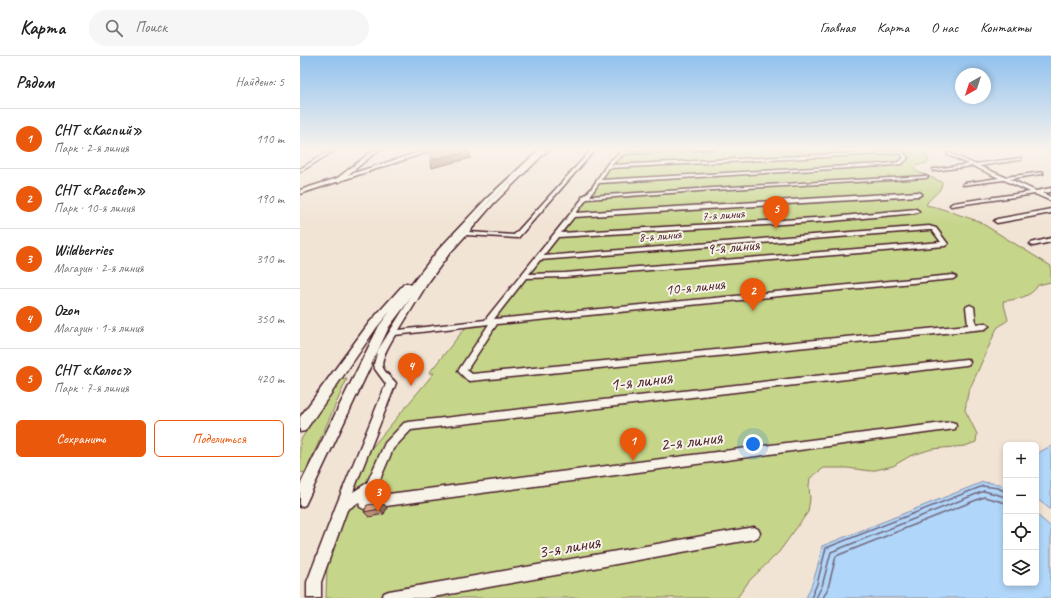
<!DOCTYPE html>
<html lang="ru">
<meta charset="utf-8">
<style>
body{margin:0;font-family:Caveat,sans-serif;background:#f6f6f6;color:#222}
.controls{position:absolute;right:12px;bottom:12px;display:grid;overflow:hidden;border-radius:6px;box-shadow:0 2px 6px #0003}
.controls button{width:36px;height:36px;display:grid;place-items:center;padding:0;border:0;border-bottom:1px solid #e0e0e0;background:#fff;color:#222;font:20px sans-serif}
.compass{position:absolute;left:655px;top:12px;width:36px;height:36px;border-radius:50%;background:#fff;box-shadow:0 2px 6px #0003;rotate:219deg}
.you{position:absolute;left:453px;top:388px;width:14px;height:14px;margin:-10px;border:3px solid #fff;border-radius:50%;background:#1a73e8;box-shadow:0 0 0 6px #1a73e833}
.badge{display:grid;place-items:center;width:26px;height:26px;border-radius:50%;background:#ea580c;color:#fff;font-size:13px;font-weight:700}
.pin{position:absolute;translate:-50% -33px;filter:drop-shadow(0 1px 2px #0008)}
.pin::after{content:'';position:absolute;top:21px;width:14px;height:12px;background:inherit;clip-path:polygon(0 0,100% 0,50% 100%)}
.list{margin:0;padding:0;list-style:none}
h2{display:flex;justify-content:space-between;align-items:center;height:52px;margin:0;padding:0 16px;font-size:17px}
h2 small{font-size:13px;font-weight:400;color:#767676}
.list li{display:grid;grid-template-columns:26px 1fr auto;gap:12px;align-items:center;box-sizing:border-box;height:60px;padding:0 16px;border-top:1px solid #e0e0e0}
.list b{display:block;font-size:15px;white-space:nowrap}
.list p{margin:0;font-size:13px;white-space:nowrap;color:#767676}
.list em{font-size:13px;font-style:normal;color:#767676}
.actions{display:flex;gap:8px;padding:12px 16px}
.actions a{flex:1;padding:9px 0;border:1px solid #ea580c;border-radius:6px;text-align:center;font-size:14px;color:#ea580c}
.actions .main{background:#ea580c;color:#fff}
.icon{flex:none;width:22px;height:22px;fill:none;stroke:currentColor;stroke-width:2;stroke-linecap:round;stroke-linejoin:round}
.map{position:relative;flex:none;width:751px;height:542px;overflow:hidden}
header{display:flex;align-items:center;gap:24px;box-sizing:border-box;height:56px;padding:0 20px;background:#fff;border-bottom:1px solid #e0e0e0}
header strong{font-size:19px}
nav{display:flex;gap:22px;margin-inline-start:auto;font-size:14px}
.search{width:280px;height:36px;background:#f6f6f6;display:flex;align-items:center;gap:10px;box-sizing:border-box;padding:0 14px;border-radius:22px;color:#767676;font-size:15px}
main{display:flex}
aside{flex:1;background:#fff}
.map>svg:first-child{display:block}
.green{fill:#c5d589;stroke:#887a5a}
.water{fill:#b0d6f9;stroke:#878da7}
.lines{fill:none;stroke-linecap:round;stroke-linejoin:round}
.shore{stroke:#73687d;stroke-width:1.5}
.minor-casing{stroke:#4a1f2b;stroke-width:3}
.major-casing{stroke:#4a1f2b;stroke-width:3}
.minor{fill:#f7f3e8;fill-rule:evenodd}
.major{fill:#f7f3e8;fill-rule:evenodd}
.wall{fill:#bb9178;stroke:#4a1f2b}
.shaded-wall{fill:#987661;stroke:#4a1f2b}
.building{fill:#d9a98b;stroke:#4a1f2b}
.labels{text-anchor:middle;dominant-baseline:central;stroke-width:4;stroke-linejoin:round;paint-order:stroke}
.far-street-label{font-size:13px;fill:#4a1f2b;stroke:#f7f3e8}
.street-label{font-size:16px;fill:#4a1f2b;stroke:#f7f3e8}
.near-street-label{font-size:19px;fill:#4a1f2b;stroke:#f7f3e8}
</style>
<header>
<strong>Карта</strong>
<div class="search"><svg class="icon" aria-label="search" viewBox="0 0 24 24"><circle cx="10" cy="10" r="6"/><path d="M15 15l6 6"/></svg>Поиск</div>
<nav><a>Главная</a><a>Карта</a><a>О нас</a><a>Контакты</a></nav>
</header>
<main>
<aside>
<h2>Рядом<small>Найдено: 5</small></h2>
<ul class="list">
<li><span class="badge">1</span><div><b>СНТ «Каспий»</b><p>Парк · 2-я линия</p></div><em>110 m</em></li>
<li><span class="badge">2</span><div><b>СНТ «Рассвет»</b><p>Парк · 10-я линия</p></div><em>190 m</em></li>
<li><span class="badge">3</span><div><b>Wildberries</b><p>Магазин · 2-я линия</p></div><em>310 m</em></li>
<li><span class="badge">4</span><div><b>Ozon</b><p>Магазин · 1-я линия</p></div><em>350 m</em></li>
<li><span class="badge">5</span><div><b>СНТ «Колос»</b><p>Парк · 7-я линия</p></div><em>420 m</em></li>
</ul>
<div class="actions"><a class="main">Сохранить</a><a>Поделиться</a></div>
</aside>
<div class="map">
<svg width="751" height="542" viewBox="0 0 751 542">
<rect width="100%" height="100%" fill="#f1e4d5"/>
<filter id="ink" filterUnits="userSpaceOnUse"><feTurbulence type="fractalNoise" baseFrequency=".025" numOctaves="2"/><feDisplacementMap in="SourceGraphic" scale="8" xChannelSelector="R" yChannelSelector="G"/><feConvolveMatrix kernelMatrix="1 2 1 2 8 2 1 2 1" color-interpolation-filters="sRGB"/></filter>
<g filter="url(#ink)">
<path class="green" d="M326 93H623L629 104 627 107 616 110 614 112 616 115 642 126C642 137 630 140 626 149L639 152 678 165 751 210V226L738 229C732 241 715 244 703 245L708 264 697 272 668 337 665 354 677 378 676 386 665 390 632 393 610 400 593 410 571 415 547 412H524L510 422 509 430 510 443 508 456 479 496 449 525 437 542H26L27 508 69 395 134 317H129L166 271 189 269 313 105Z
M47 323 5 417 0 416V385L39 324Z"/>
<path class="water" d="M751 390V454L736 442V398Z
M683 426 700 428 706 433V527H736V458L751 471V542H506C514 525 519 508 522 490Z"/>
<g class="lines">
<path class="shore" d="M511 542 517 528 526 492 683 430 698 432 706 436
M516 542 522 530 531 496 684 435 706 441
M523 542 528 532 536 500 684 441 706 447"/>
<defs>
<path id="minor" d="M32 93H37L0 116V113Z
M75 93H80L39 126H35V124Z
M244 93H249L194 147 169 176 214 179 292 93H296L218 182 166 179 149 198 127 228 99 274 185 264 282 143V141C294 134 300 116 309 106 313 101 320 99 323 93H327L326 96 417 93 324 98 311 109 602 95 608 102 602 108 583 110 299 127 290 140 413 132 626 120 628 121 626 122 413 134 287 143 276 157 619 136 622 138 619 140 274 161 261 177 532 161 616 153 619 155 616 157 532 165 258 181 243 200 629 170 636 172 648 188 645 190 265 221 226 222 194 263 653 219 656 221 653 223 197 268 167 314 172 318 668 269 666 251 670 249 674 251 676 268 685 267 689 270 685 273 170 325 167 324 158 315 189 268 95 279C91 286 79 304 83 312 86 318 92 322 96 327L53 436 67 427 85 387 104 367 108 366 666 303 669 304 670 306 669 308 666 309 111 374 93 393 73 440 651 366 655 367 656 370 655 373 64 453 60 451 59 446 47 454 21 526V542H7V526L36 450 86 328 75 313 74 308 78 294 120 227 145 196 190 145ZM601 97 604 102 599 106 583 108 301 124 309 112ZM629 174H632L641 186 265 217 229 218 240 204Z
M648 97H650L674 108 721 102V104H719L679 110 705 121 743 116V118H741L710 123 736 135 751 132V136L742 137 751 141V145L735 138 651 150 650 149 653 147 730 136 704 124 663 129V128L665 127 699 122 673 110 633 115V113H635L669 108 648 99Z
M751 153V157L697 167 694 165 697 163Z
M751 182V186L733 190 730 188 731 187Z
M454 471 458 473 460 477 458 481 454 483 128 542H82L84 537 89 535Z"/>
<path id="major" d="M129 93H137L0 138V134Z
M240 93H245L190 145 145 197 89 271 5 449 0 451V429L79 270 91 254 77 271 5 375 0 376V361L69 267 104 228 107 227 111 229 139 193 186 143Z"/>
</defs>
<use href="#minor" class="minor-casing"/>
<use href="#major" class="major-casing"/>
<use href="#minor" class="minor"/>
<use href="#major" class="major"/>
</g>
<path class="wall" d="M82 447 87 451 84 458 69 461 64 456Z"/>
<path class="shaded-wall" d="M169 95 171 102 132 112 130 104Z
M82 447 87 451 84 458 80 453Z"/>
<path class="building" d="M138 93H168L169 95 130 104 132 95Z
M82 447 80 453 64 456 67 449Z"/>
</g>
<linearGradient id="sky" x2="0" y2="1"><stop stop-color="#91c2ef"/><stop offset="0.55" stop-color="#f9f3ec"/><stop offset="1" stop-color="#f9f3ec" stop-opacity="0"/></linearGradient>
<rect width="751" height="169" fill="url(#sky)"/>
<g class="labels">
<g class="far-street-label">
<text transform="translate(423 159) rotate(-4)">7-я линия</text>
<text transform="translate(360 180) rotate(-5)">8-я линия</text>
</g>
<g class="street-label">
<text transform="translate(433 191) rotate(-5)">9-я линия</text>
<text transform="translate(395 231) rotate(-6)">10-я линия</text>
</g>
<g class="near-street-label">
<text transform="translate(341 325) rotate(-7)">1-я линия</text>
<text transform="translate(391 385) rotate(-7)">2-я линия</text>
<text transform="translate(269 491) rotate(-10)">3-я линия</text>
</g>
</g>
</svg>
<div class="controls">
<button>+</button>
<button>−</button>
<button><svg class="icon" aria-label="locate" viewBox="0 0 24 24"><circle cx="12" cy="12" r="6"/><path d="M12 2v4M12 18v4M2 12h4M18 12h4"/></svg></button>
<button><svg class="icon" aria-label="layers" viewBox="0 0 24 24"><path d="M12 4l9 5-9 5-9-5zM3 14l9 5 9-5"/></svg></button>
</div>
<svg class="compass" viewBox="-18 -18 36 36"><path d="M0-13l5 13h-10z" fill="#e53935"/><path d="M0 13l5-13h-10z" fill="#767676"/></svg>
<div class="you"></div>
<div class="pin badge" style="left:333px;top:405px">1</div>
<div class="pin badge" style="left:453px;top:255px">2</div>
<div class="pin badge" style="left:78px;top:456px">3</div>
<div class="pin badge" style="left:111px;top:330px">4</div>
<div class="pin badge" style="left:476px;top:173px">5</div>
</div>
</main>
